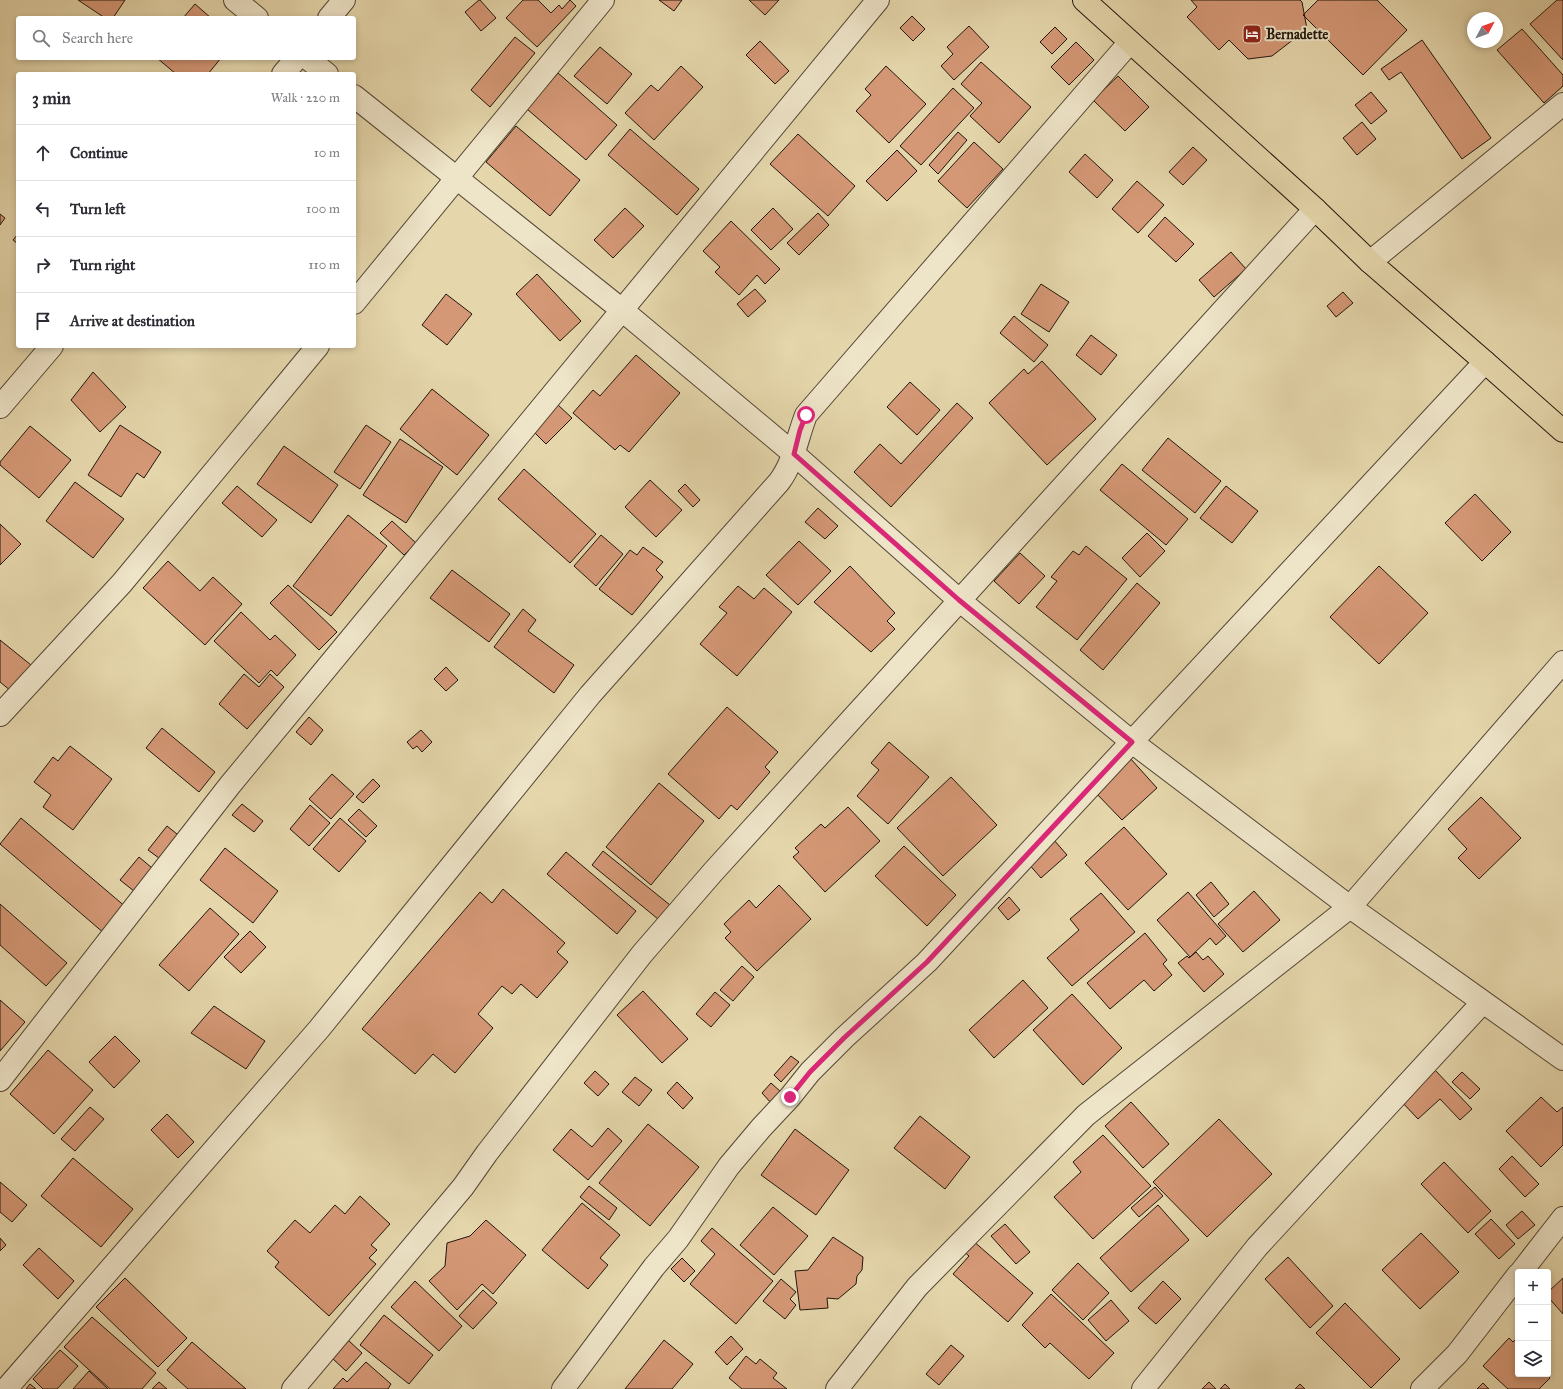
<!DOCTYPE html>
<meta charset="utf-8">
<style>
body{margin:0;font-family:"IM FELL Great Primer",serif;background:#f2f2f3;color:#2b2b33}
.controls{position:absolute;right:12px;bottom:12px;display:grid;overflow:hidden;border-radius:4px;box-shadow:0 2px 6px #0003}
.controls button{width:36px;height:36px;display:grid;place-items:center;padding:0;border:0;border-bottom:1px solid #e1e1e2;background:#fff;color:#2b2b33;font:20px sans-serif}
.compass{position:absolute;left:1467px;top:12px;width:36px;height:36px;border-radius:50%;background:#fff;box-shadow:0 2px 6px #0003;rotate:49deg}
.stop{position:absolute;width:12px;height:12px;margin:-9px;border:3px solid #db2777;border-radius:50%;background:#fff}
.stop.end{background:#db2777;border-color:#fff;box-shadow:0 1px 4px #0008}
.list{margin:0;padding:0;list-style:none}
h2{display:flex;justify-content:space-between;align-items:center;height:52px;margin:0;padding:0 16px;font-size:17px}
h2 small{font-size:13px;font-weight:400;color:#7c7c81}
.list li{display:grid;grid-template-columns:26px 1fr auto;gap:12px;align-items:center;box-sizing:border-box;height:56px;padding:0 16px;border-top:1px solid #e1e1e2}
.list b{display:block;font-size:15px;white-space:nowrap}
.list em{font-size:13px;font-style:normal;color:#7c7c81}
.icon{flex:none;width:22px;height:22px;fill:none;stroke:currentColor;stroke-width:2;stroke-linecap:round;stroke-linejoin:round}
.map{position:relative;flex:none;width:1563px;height:1389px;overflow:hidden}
.search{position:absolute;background:#fff;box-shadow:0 2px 6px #0003;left:16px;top:16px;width:340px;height:44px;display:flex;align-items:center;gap:10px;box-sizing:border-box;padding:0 14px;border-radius:4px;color:#7c7c81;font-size:15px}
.panel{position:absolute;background:#fff;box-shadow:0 2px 6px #0003;left:16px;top:72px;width:340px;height:276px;border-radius:4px}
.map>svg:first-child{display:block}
.building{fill:#d59876;stroke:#21160c}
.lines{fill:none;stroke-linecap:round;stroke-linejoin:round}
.minor-casing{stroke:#524634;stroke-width:24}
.highway-casing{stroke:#21160c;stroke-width:24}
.minor{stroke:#eee4c8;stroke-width:22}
.highway{stroke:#e5d6ab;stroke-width:22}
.route{stroke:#db2777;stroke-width:5}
.labels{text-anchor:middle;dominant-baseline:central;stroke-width:4;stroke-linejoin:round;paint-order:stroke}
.poi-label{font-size:14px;font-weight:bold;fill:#21160c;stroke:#eee4c8;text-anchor:start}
</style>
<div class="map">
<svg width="1563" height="1389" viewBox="0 0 1563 1389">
<rect width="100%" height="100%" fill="#e5d6ab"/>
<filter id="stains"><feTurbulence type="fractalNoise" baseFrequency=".005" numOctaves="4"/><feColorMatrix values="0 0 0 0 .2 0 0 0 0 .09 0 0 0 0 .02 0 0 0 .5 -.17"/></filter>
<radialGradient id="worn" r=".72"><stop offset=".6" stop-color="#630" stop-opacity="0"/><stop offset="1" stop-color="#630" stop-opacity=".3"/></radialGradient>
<path class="building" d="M78 0H125L113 18H105Z
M479 0H480L496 18 481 31 465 12Z
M523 0H538L551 13 559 5 562 9 570 0 576 6 537 47 506 18Z
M659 0H682L674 11Z
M749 0H779L765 15Z
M1191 0H1300L1302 2 1307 29 1272 56 1248 59 1229 40 1219 50 1187 17 1197 7Z
M1318 0H1377L1407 30 1363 75 1303 15Z
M1557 0H1563V60L1530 24Z
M195 4 211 18H183Z
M912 16 925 29 913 41 900 28Z
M969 26 989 47 954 80 941 66 953 54 947 47Z
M1055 27 1067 39 1052 54 1040 42Z
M1522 29 1563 75V86L1544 103 1497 50Z
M515 37 535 53 490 107 471 90Z
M1422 40 1491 138 1462 159 1401 72 1389 80 1381 69Z
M760 41 789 71 775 84 746 55Z
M1076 42 1094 60 1069 85 1051 67Z
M600 47 632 74 607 104 574 76Z
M157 58H221L208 74H176Z
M981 62 1031 107 999 143 970 116 982 103 961 84Z
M681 66 703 87 654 140 625 113 651 85 658 91Z
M886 66 926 104 889 143 856 111 871 95 865 89Z
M558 73 617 125 586 160 527 109Z
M1118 76 1149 107 1125 131 1093 100Z
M953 88 974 108 921 165 900 146Z
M1371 92 1387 111 1371 124 1355 105Z
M1362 122 1376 139 1357 155 1343 138Z
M516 126 580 180 550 216 486 162Z
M630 129 699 189 677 215 608 155Z
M958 132 967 140 938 174 929 165Z
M798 134 855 186 828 216 770 164Z
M974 142 1003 169 967 208 938 181Z
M1193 147 1207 160 1183 185 1169 172Z
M897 150 917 171 887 201 866 181Z
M1085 154 1113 180 1097 198 1069 172Z
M1137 181 1164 205 1138 233 1112 209Z
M625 208 644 226 613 258 594 240Z
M773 208 793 229 771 250 751 230Z
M818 213 829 225 799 255 787 243Z
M0 214 5 218 0 225Z
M1165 217 1194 244 1176 262 1148 236Z
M731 221 780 269 765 284 757 275 739 295 715 272 720 267 703 251Z
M18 234V244L13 240Z
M1231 252 1246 269 1214 297 1199 280Z
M537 274 581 321 560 341 516 294Z
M1041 284 1069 302 1049 332 1021 314Z
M755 289 766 301 748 317 737 304Z
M1343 292 1353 303 1336 317 1327 306Z
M446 294 472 314 447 345 422 325Z
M1014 316 1048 345 1034 362 1000 333Z
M1091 335 1117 355 1101 375 1076 355Z
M636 355 680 393 629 452 620 445 615 450 573 413 593 390 600 396Z
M1042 361 1096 419 1047 465 989 403 1024 369 1028 374Z
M93 372 126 407 100 432 71 400Z
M910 382 940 410 917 435 887 407Z
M432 389 489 435 457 475 400 429Z
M957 403 973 418 891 507 854 472 880 444 901 464Z
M558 405 572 418 546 444 533 431Z
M120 425 161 452 144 478 137 473 121 497 88 475Z
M366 425 391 442 360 489 334 472Z
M30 426 71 460 39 498 0 465V462Z
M1168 438 1221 481 1195 513 1142 470Z
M400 439 443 467 406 523 363 495Z
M284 446 338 485 311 523 257 484Z
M1122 464 1188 519 1166 545 1100 490Z
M524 469 596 534 570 563 498 499Z
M650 480 682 510 656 537 625 507Z
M75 482 124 519 93 558 46 521Z
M685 484 700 500 693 507 678 491Z
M237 486 277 520 262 537 222 503Z
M1226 486 1258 511 1232 543 1200 518Z
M1475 494 1511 532 1482 561 1445 523Z
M818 508 838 526 825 539 805 522Z
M348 515 387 546 331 616 293 586Z
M392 521 416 543 404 555 380 533Z
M0 524 21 544 0 565Z
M1147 533 1165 551 1140 577 1122 558Z
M601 535 623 554 596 586 574 566Z
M799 541 831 571 798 605 766 575Z
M1086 546 1127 579 1077 640 1036 607 1057 581 1051 577 1073 551 1079 555Z
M643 547 663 562 656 570 663 577 632 615 599 589 630 550 637 555Z
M1020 553 1045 576 1019 604 994 581Z
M168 561 200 591 213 577 242 604 205 645 143 588Z
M850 566 895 613 887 621 895 629 871 652 814 602Z
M1379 566 1428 613 1379 664 1330 617Z
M452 570 510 614 489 642 430 598Z
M1137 583 1160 603 1103 670 1080 650Z
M288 585 337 632 319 650 270 603Z
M738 586 754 599 764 588 792 612 737 676 700 644 727 613 719 607Z
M523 609 536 620 528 631 574 665 554 693 494 647Z
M241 612 270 640 275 635 296 655 277 676 271 670 259 683 214 641Z
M0 640 31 665 11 691 0 682Z
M446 667 458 680 446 691 434 679Z
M244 674 259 687 270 674 284 687 247 729 219 704Z
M727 707 778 752 765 767 770 772 737 810 731 805 719 819 668 774Z
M309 717 323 730 311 745 296 732Z
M162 728 215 772 199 792 146 748Z
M421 730 432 742 422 752 417 746 413 749 407 742Z
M889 742 929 777 888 824 857 796 879 770 871 763Z
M70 746 112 779 73 830 43 807 51 795 34 782 53 757 58 761Z
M1130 758 1157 788 1122 820 1094 791Z
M332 774 354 794 331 819 309 799Z
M951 777 997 825 943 876 897 828Z
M373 779 380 786 363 803 356 797Z
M659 783 704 821 651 885 606 847Z
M1481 797 1521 838 1479 879 1458 858 1467 849 1448 829Z
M242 804 263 821 254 832 232 815Z
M310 805 330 823 309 846 290 829Z
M848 807 880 841 825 892 793 857 799 852 795 848 821 824 825 828Z
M359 809 377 826 366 837 348 820Z
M21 818 127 908 105 934 0 844Z
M340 818 366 841 339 872 313 849Z
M167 826 182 838 163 861 148 850Z
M1124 827 1167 874 1128 910 1085 863Z
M1054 840 1067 855 1041 878 1027 862Z
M904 846 956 895 927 926 875 876Z
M225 848 278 891 253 923 200 880Z
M603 851 670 905 658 919 592 865Z
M566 852 636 911 617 934 547 874Z
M139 857 158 873 139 895 120 880Z
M1211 882 1229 904 1214 917 1196 895Z
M779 885 811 919 757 971 725 938 731 932 724 924 749 900 756 908Z
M503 889 565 943 557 952 568 962 537 998 521 984 512 994 502 986 478 1014 493 1028 455 1073 433 1054 415 1074 362 1029 480 892 492 903Z
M1254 891 1280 920 1243 952 1218 924Z
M1188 892 1226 936 1216 945 1210 938 1190 957 1157 920Z
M1101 893 1135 932 1072 986 1047 958 1079 930 1070 919Z
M1009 897 1020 910 1008 920 998 908Z
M0 904 67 963 46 986 0 945Z
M210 908 239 934 189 991 159 965Z
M250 931 266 947 241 973 224 957Z
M1145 933 1167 960 1163 964 1172 975 1154 991 1144 980 1110 1009 1087 983Z
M1196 952 1203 960 1208 956 1224 974 1204 992 1178 963 1187 956 1189 958Z
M742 966 754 977 733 1001 720 990Z
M1023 980 1048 1008 994 1058 969 1030Z
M643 991 688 1039 662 1063 617 1015Z
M715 992 730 1005 711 1027 696 1014Z
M1072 994 1122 1048 1083 1085 1033 1030Z
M0 1000 25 1022 0 1051Z
M214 1006 265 1041 246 1069 191 1033Z
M115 1036 140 1061 114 1088 89 1062Z
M48 1050 93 1090 54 1134 10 1094Z
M791 1056 799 1062 781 1082 774 1075Z
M1434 1069 1472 1109 1460 1120 1440 1099 1418 1119 1400 1100Z
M595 1071 609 1084 598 1096 584 1083Z
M1462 1072 1480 1089 1470 1099 1452 1082Z
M635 1077 652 1090 639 1106 622 1092Z
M677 1082 693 1098 683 1109 667 1093Z
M771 1083 781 1092 771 1103 762 1093Z
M1541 1097 1557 1112 1563 1107V1145L1541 1167 1506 1131Z
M1131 1102 1169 1144 1143 1168 1105 1126Z
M90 1107 104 1119 75 1151 61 1139Z
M167 1114 194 1142 178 1158 151 1130Z
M920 1116 970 1157 945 1189 894 1148Z
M1219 1119 1272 1174 1207 1237 1153 1182Z
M648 1124 699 1167 650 1226 599 1183Z
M608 1128 622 1141 588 1180 553 1150 571 1129 592 1147Z
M795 1129 849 1170 816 1215 761 1175Z
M1103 1135 1151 1186 1093 1239 1054 1197 1081 1172 1073 1162Z
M1512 1156 1539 1184 1525 1197 1499 1169Z
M73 1158 133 1209 101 1247 41 1196Z
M1444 1162 1491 1211 1468 1233 1421 1184Z
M0 1182 27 1205 12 1222 0 1212Z
M589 1186 617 1208 609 1220 580 1197Z
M1155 1187 1163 1196 1139 1217 1131 1208Z
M360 1196 390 1224 371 1245 377 1250 369 1258 376 1264 329 1316 275 1267 279 1262 267 1251 295 1220 310 1233 335 1205 345 1214Z
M582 1203 620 1235 600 1258 608 1265 588 1289 542 1250Z
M1158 1205 1189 1240 1131 1292 1100 1258Z
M773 1207 808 1236 774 1275 740 1245Z
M1522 1211 1535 1225 1518 1239 1506 1225Z
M1491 1219 1515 1244 1499 1259 1475 1234Z
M486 1220 526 1255 493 1294 482 1284 457 1310 429 1281 445 1266 447 1243 470 1236Z
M1005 1224 1030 1252 1016 1264 991 1236Z
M712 1228 773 1281 736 1324 690 1284 715 1254 701 1241Z
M1421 1233 1459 1272 1420 1309 1382 1270Z
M833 1237 863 1257 862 1270 857 1276 856 1284 838 1299 827 1298 828 1308 800 1310 795 1271 808 1270Z
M0 1238 6 1245 0 1251Z
M972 1240 1033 1293 1008 1322 953 1274 969 1256 963 1251Z
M39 1248 74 1281 58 1299 23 1265Z
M1288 1257 1333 1306 1310 1328 1265 1279Z
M682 1258 695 1271 684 1282 671 1269Z
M1078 1263 1109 1293 1083 1320 1052 1290Z
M125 1278 187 1338 158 1367 96 1307Z
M1563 1278V1314L1548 1297V1292Z
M781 1279 796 1292 790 1299 796 1305 785 1319 763 1301Z
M415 1281 462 1326 439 1351 391 1307Z
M1163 1281 1181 1299 1156 1324 1138 1308Z
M483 1290 497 1303 473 1329 459 1316Z
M1051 1294 1114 1353 1089 1379 1050 1343 1045 1348 1022 1325Z
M1111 1300 1129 1321 1106 1341 1088 1320Z
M1345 1303 1400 1359 1371 1388 1316 1333Z
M384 1315 433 1355 409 1384 360 1345Z
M92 1317 156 1373 142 1389H110L64 1347Z
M731 1336 743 1349 727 1365 715 1352Z
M1518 1337V1374H1546L1550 1378 1539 1389H1508L1483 1366 1509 1338 1513 1342Z
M348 1340 362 1353 346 1371 332 1358Z
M664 1340 693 1364 672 1389H625Z
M192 1342 246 1389H188L167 1370Z
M951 1345 964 1356 939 1385 926 1374Z
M60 1350 78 1366 57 1389H43L33 1379Z
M746 1356 756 1364 760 1359 777 1373 773 1378 787 1389H742L729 1378Z
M366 1362 391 1384 388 1389H333L343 1378 347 1382Z
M89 1371 108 1389H73Z
M159 1382 167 1389H152Z
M1209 1382 1216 1389H1202Z
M1483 1383 1489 1389H1477Z
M30 1384 36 1389H26Z
M1225 1384 1230 1389H1220Z
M1300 1384 1305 1389H1295Z"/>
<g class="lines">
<defs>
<path id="minor" d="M235 0 257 18
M329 18 344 0
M307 58 327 74
M283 74 297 58
M354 96 622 310 794 454 959 600 1132 742 1350 907 1563 1059
M1370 262 1563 104
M354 303 603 0
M0 407 52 346
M0 715 122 583 318 346
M0 1080 230 785 878 0
M1521 1272 1563 1218
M6 1389 319 1029 590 695 779 482C794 462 797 438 806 415L1130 42
M293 1389 463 1187 487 1153 642 954 713 872 1315 209
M563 1389 654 1267 678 1239 729 1166 761 1128 790 1097 810 1072 844 1038 927 962 1485 362
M837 1389 917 1287 1086 1115 1350 907 1563 662
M1143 1389 1257 1247 1483 1002
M1422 1389 1457 1354 1518 1275"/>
<path id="highway" d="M1084 0 1315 209 1370 262 1485 362 1563 431"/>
</defs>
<use href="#minor" class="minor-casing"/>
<use href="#highway" class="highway-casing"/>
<use href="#minor" class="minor"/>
<use href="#highway" class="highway"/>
</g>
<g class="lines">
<path class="route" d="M790 1097 810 1072 844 1038 927 962 1132 742 959 600 794 454 800 430 806 415"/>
</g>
<defs>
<symbol id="hotel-square" viewBox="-11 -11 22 22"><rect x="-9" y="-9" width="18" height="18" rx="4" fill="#8f2418" stroke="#eee4c8"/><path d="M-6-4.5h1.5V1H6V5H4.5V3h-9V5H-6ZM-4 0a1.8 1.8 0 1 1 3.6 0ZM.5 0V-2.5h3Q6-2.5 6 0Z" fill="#fff"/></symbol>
</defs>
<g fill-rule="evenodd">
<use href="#hotel-square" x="1241" y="23" width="22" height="22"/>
</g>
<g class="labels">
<g class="poi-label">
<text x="1266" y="34">Bernadette</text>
</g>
</g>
<rect width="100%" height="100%" filter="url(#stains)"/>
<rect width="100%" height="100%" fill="url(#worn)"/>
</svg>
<div class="controls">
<button>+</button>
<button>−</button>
<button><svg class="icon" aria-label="layers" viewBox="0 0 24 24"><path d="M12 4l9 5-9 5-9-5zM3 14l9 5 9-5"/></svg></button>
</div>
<svg class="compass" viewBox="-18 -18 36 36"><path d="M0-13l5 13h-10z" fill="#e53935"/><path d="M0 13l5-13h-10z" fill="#7c7c81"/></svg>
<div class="stop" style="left:806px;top:415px"></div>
<div class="stop end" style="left:790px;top:1097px"></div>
<div class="search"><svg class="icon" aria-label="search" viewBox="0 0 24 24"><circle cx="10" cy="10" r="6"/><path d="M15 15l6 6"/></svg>Search here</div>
<section class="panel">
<h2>3 min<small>Walk · 220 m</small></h2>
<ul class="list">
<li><svg class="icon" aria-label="ahead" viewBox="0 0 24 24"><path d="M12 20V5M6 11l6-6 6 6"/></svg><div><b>Continue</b></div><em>10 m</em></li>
<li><svg class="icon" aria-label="left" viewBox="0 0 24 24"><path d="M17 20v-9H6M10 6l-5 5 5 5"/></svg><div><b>Turn left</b></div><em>100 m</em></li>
<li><svg class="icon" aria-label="right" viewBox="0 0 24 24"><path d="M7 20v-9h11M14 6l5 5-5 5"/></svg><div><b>Turn right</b></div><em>110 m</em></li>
<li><svg class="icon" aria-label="arrive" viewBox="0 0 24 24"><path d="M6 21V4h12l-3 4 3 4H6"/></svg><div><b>Arrive at destination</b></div></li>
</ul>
</section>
</div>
